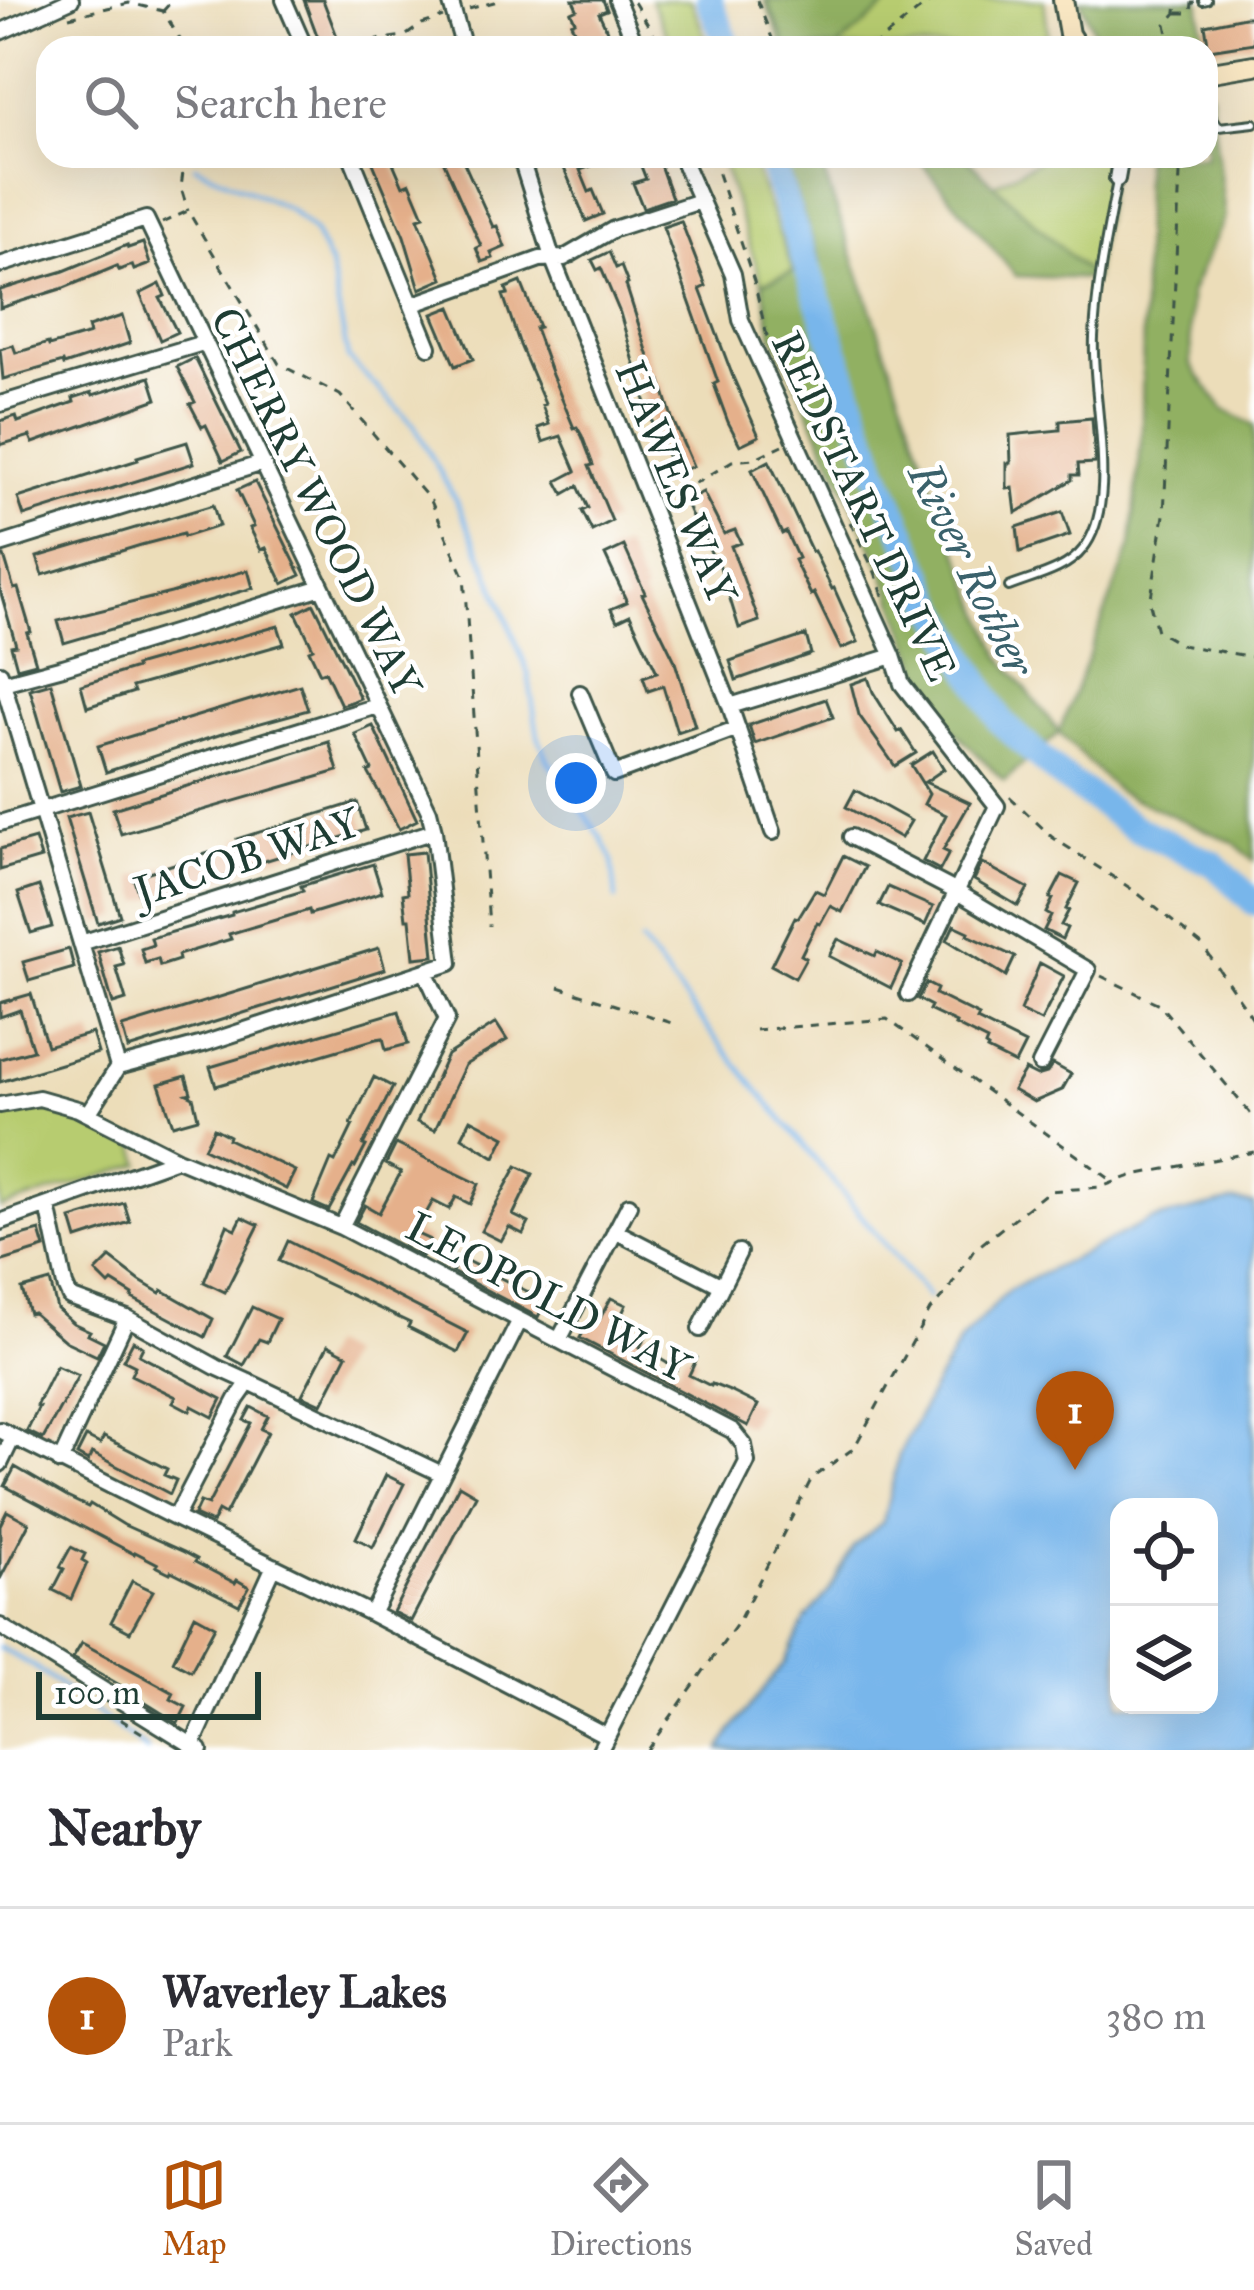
<!DOCTYPE html>
<style>
body{margin:0;font-family:"IM FELL Great Primer",serif;background:#f7f7f7;color:#2b2b33}
.controls{position:absolute;right:36px;bottom:36px;display:grid;overflow:hidden;border-radius:24px;box-shadow:0 12px 48px #0002}
.controls button{width:108px;height:108px;display:grid;place-items:center;padding:0;border:0;border-bottom:3px solid #e1e1e2;background:#fff;color:#2b2b33;font:60px sans-serif}
.scale{position:absolute;left:36px;bottom:30px;width:225px;box-sizing:border-box;padding-left:12px;border:6px solid #1f3d34;border-top:0;font-size:33px;line-height:42px;white-space:nowrap;color:#1f3d34;-webkit-text-stroke:9px #fff;paint-order:stroke}
.you{position:absolute;left:576px;top:783px;width:42px;height:42px;margin:-30px;border:9px solid #fff;border-radius:50%;background:#1a73e8;box-shadow:0 0 0 18px #1a73e833}
.badge{display:grid;place-items:center;width:78px;height:78px;border-radius:50%;background:#b45309;color:#fff;font-size:39px;font-weight:700}
.pin{position:absolute;translate:-50% -99px;filter:drop-shadow(0 3px 6px #0008)}
.pin::after{content:'';position:absolute;top:63px;width:42px;height:36px;background:inherit;clip-path:polygon(0 0,100% 0,50% 100%)}
.list{margin:0;padding:0;list-style:none}
h2{display:flex;justify-content:space-between;align-items:center;height:156px;margin:0;padding:0 48px;font-size:51px}
h2 small{font-size:39px;font-weight:400;color:#7c7c81}
.list li{display:grid;grid-template-columns:78px 1fr auto;gap:36px;align-items:center;box-sizing:border-box;height:216px;padding:0 48px;border-top:3px solid #e1e1e2}
.list b{display:block;font-size:45px;white-space:nowrap}
.list p{margin:0;font-size:39px;white-space:nowrap;color:#7c7c81}
.list em{font-size:39px;font-style:normal;color:#7c7c81}
.icon{flex:none;width:66px;height:66px;fill:none;stroke:currentColor;stroke-width:2;stroke-linecap:round;stroke-linejoin:round}
.map{position:relative;flex:none;width:1254px;height:1750px;overflow:hidden}
.search{position:absolute;background:#fff;box-shadow:0 12px 48px #0002;left:36px;right:36px;top:36px;height:132px;display:flex;align-items:center;gap:30px;box-sizing:border-box;padding:0 42px;border-radius:36px;color:#7c7c81;font-size:45px}
.sheet{height:372px;background:#fff}
nav{display:flex;justify-content:space-around;align-items:center;box-sizing:border-box;height:168px;border-top:3px solid #e1e1e2;background:#fff;font-size:33px;color:#7c7c81}
nav a{display:grid;justify-items:center;gap:6px}
nav .on{color:#b45309}
.map>svg:first-child{display:block}
.green{fill:#b7cc70;stroke:#6b8452;stroke-width:3}
.forest{fill:#91b062;stroke:#58764b;stroke-width:3}
.water{fill:#78b6eb;stroke:#4c7a90;stroke-width:3;fill-rule:evenodd}
.lines{fill:none;stroke-linecap:round;stroke-linejoin:round}
.stream{stroke:#78b6eb;stroke-width:4.5}
.river{stroke:#78b6eb;stroke-width:27}
.building{fill:#e5b08b}
.service-casing{stroke:#3e5548;stroke-width:12}
.minor-casing{stroke:#3e5548;stroke-width:20}
.secondary-casing{stroke:#3e5548;stroke-width:24}
.path{stroke:#3e5548;stroke-width:3;stroke-dasharray:9 9;stroke-linecap:butt}
.service{stroke:#fff;stroke-width:6}
.minor{stroke:#fff;stroke-width:14}
.secondary{stroke:#f9e7c3;stroke-width:18}
.labels{text-anchor:middle;dominant-baseline:central;stroke-width:9;stroke-linejoin:round;paint-order:stroke}
.street-label{font-size:42px;fill:#1f3d34;stroke:#fff}
.water-label{font-size:45px;font-style:italic;fill:#3a616b;stroke:#fff}
</style>
<div class="map">
<svg width="1254" height="1750" viewBox="0 0 1254 1750">
<rect width="100%" height="100%" fill="#fff"/>
<filter id="ink" filterUnits="userSpaceOnUse"><feTurbulence type="fractalNoise" baseFrequency=".00833" numOctaves="2"/><feDisplacementMap in="SourceGraphic" scale="24" xChannelSelector="R" yChannelSelector="G"/><feConvolveMatrix kernelMatrix="1 2 1 2 8 2 1 2 1" color-interpolation-filters="sRGB"/></filter>
<filter id="wash" filterUnits="userSpaceOnUse"><feTurbulence type="fractalNoise" baseFrequency=".004" numOctaves="4" result="noise"/><feDisplacementMap in="SourceGraphic" scale="48" xChannelSelector="R" yChannelSelector="G"/><feGaussianBlur stdDeviation="2.7" result="paint"/><feColorMatrix in="noise" values="0 0 0 0 0 0 0 0 0 0 0 0 0 0 0 0 0 1.4 0 .05"/><feComposite in="paint" operator="in"/></filter>
<g filter="url(#wash)">
<rect width="100%" height="100%" fill="#ecddb9"/>
<path class="green" d="M651 0H691L709 48H673Z
M764 0H1044L1048 33 1029 48H784Z
M720 156H750L794 273 762 283Z
M1048 156H1113L1094 279 994 184Z
M37 1106 60 1109 135 1142 141 1164 0 1208V1116Z"/>
<path class="forest" d="M767 0H894L837 48H788Z
M1080 0H1199L1205 48H1101Z
M1210 91 1225 217 1190 293 1191 365 1223 409 1254 425V861L1233 842 1118 792 1059 733 1004 781 937 713 881 566 772 333 762 283 820 262 782 156H818L932 484 1000 656 1059 732 1131 546 1142 433 1144 156H1206V92Z
M916 156H964L1094 279 1016 276Z"/>
<path class="water" d="M1234 1201 1254 1204V1750H720L734 1727 784 1663 805 1620 830 1590 854 1546 883 1522 899 1455 935 1384 961 1340 1009 1290 1151 1220ZM1119 1507H1209V1705H1119Z"/>
<g class="lines">
<path class="stream" d="M195 166 289 209 314 232 330 265 348 358 414 425 454 497 487 567 528 673 538 736 548 760 602 839 612 859 616 899
M641 942 712 1034 928 1297
M0 1648 33 1666 147 1750"/>
<path class="river" d="M709 0 729 48
M769 156 877 471 936 606 1001 722 1058 774 1135 828 1214 864 1254 902"/>
</g>
<g id="blocks">
<path class="building" d="M304 0H323L338 39 321 46Z
M573 0H603L607 10 599 13 615 48H582L571 23 575 21 571 12 577 9Z
M1244 17H1254V43L1209 50 1205 25Z
M370 156H390L403 186 410 183 424 216 418 218 443 279 420 289 404 236Z
M441 156H461L493 227 497 226 505 247 491 253 493 258 482 262 476 248 481 246Z
M559 156H587L591 166 580 170 589 192 593 190 603 214 586 221Z
M637 156H670L671 161 660 165 672 198 643 208 633 183 646 179Z
M681 221 706 286 700 289 733 377 759 436 740 445 728 422 714 384 718 382 663 227Z
M143 243 150 264 134 270 132 265 119 270 117 266 64 288 0 308V290L64 271 127 245 128 248Z
M609 252 616 268 621 266 628 284 626 285 657 382 661 381 672 418 693 466 675 474 649 414 620 313 601 268 597 270 592 260Z
M521 282 539 327 535 328 552 375 574 428 577 427 582 436 593 465 589 466 612 521 592 531 582 511 588 508 578 486 564 494 557 481 576 471 561 436 543 442 538 428 549 424 542 405 545 404 520 345 503 295 508 294 506 288Z
M160 284 165 296 160 298 177 332 160 340 140 294Z
M451 307 473 359 455 366 433 314Z
M122 316 130 343 64 365 63 362 3 379 0 349 13 345 16 353 48 343 49 346 90 334 88 327Z
M195 358 241 452 223 461 206 425 202 427 190 404 195 402 177 367Z
M150 377 157 399 33 443 30 436 0 445V421L16 416 18 422 74 402 73 398 92 392 93 395Z
M1092 418 1095 463 1078 464 1079 475H1072V480L1016 513 1013 488 1007 489V463H1011L1010 435 1060 430V421Z
M187 442 194 463 24 516 18 498 138 460 137 457Z
M769 461 812 552 814 551 832 589 834 588 858 642 841 649 814 593 811 595 794 560 798 558 786 532 782 534 752 470Z
M255 482 301 575 283 584 266 548 261 550 250 528 254 526 237 490Z
M703 492 724 534 735 530 741 543 731 546 759 621 739 628 718 560 715 562 696 517 693 519 685 501Z
M213 505 219 526 184 537 183 534 141 545 43 575 37 557Z
M1062 512 1070 535 1020 552 1017 527Z
M624 546 645 593 642 594 674 659 695 726 677 732 663 686 648 691 643 677 657 672 630 615 617 621 611 609 627 602 605 555Z
M0 556H4L14 589 18 588 31 632 27 633 36 663 17 668 11 646 16 645 0 590Z
M248 570 253 588 64 643 58 621 171 593Z
M314 604 360 698 351 702 341 705 325 671 320 673 309 650 313 648 296 613Z
M278 626 284 644 132 687 134 692 87 707 81 685 136 668 135 666Z
M806 635 811 654 736 680 730 661Z
M868 678 873 692 898 732 901 730 916 753 895 766 859 715 851 684Z
M51 683 81 786 60 792 30 689Z
M300 685 308 710 225 733 106 772 98 746Z
M826 699 833 717 755 744 749 725Z
M373 726 417 820 399 829 368 772 372 770 355 734Z
M329 742 338 771 121 834 113 809Z
M933 751 944 769 925 782 970 803 943 850 949 853 940 870 923 861 946 815 924 804 929 794 911 765Z
M855 790 911 821 901 838 846 807Z
M357 802 366 830 241 868 242 872 141 902 133 877 209 853 210 857 240 848 237 839Z
M88 812 120 916 98 923 66 818Z
M35 839 41 858 0 870V849Z
M424 852 434 956 414 958 410 919H406L403 894 408 893 404 854Z
M843 856 865 867 842 912 830 906 820 924 817 923 801 955 806 958 795 978 771 965 795 917 798 918 815 890 824 894Z
M982 863 1028 888 1018 906 974 880Z
M373 864 382 892 310 914 309 910 229 934 231 939 178 955 179 960 160 966 158 959 145 963 141 949 153 945 151 938 232 915V912L303 891 301 886Z
M1062 875 1079 883 1066 909 1069 910 1061 925 1067 928 1062 939 1044 930 1051 916 1046 913 1053 899 1050 898Z
M39 886 52 927 31 933 18 893Z
M888 887 933 907 925 925 879 905Z
M954 925 969 932 968 935 1015 957 1006 976 947 940Z
M838 939 875 956 877 952 902 964 891 988 829 956Z
M118 946 124 965 116 967 126 1000 113 1004 98 952Z
M379 948 385 969 128 1049 122 1027Z
M69 949 74 968 29 981 23 962Z
M1040 963 1064 976 1041 1021 1020 1011Z
M926 983 937 989 935 994 979 1016 977 1020 1025 1044 1015 1064 987 1050 988 1048 985 1046 987 1041 955 1025 956 1023 929 1010 931 1006 918 999Z
M31 994 47 1046 92 1033 98 1053 0 1082V1059L33 1050 20 1010 0 1017V1003Z
M399 1011 408 1044 386 1050 383 1038 376 1039 216 1086 210 1067Z
M496 1023 507 1040 465 1065 435 1130 417 1122 447 1055Z
M1053 1064 1071 1074 1062 1090 1034 1102 1013 1090 1025 1070 1037 1076 1047 1073Z
M186 1076 191 1093 187 1094 193 1097 198 1118 173 1125 159 1084Z
M374 1077 393 1087 363 1145 366 1146 355 1167 353 1166 329 1210 313 1203 331 1160 335 1162 353 1125 351 1124Z
M471 1119 505 1137 495 1157 462 1137Z
M214 1128 229 1136 228 1139 295 1171 286 1189 204 1148Z
M396 1144 479 1184 470 1204 456 1197 449 1209 433 1201 415 1233 430 1240 422 1257 356 1222 365 1205 379 1213 401 1172 386 1164Z
M517 1166 533 1174 513 1215 529 1223 523 1234 509 1227 501 1241 481 1231Z
M124 1203 130 1222 77 1239 71 1219Z
M242 1217 259 1225 225 1292 204 1282 227 1225 236 1229Z
M40 1231 45 1248 0 1262V1242Z
M288 1241 468 1333 458 1352 408 1327 410 1323 279 1261Z
M459 1257 546 1301 538 1317 452 1272Z
M110 1258 140 1281 160 1293 162 1290 213 1319 205 1337 132 1298 133 1295 112 1282 109 1285 96 1272Z
M50 1281 57 1309 73 1323 90 1331 88 1334 104 1342 97 1356 65 1341 33 1313 29 1314 22 1289Z
M611 1298 626 1305 620 1318 648 1332 640 1347 677 1369 686 1352 697 1358 689 1375 711 1386 712 1384 730 1391 758 1405 748 1426 580 1338 591 1318 598 1322Z
M252 1307 278 1319 267 1342 259 1339 244 1365 227 1356Z
M133 1341 143 1347 139 1355 222 1399 213 1417 192 1406 190 1411 173 1402 176 1397 131 1375 135 1366 123 1360Z
M328 1345 347 1355 322 1404 302 1395Z
M56 1366 78 1376 43 1439 27 1431 39 1407 36 1406Z
M251 1407 268 1416 261 1429 268 1432 225 1515 218 1511 212 1523 194 1515 200 1502 208 1505 251 1423 244 1420Z
M86 1437 100 1444 104 1437 167 1469 164 1475 176 1480 170 1494 92 1453 88 1461 77 1455Z
M15 1467 67 1497 88 1507 90 1504 124 1525 184 1552 197 1559 195 1562 235 1583 237 1580 249 1587 239 1605 171 1571 170 1573 156 1566 158 1564 135 1552 134 1554 5 1486Z
M386 1475 404 1484 373 1547 356 1538Z
M459 1485 476 1495 411 1621 393 1612Z
M7 1511 29 1523 0 1579V1525Z
M71 1547 85 1554 82 1560 87 1563 71 1599 53 1590 64 1569 60 1567Z
M132 1581 153 1591 130 1632 111 1622Z
M195 1615 215 1626 191 1671 173 1661Z
M82 1643 174 1693 171 1699 186 1707 178 1723 136 1697 137 1695 73 1658Z"/>
</g>
</g>
<g filter="url(#ink)">
<use href="#blocks" fill-opacity="0" stroke="#3e5548" stroke-width="3"/>
<g class="lines">
<defs>
<path id="service" d="M1203 1 1207 0
M1206 100 1209 112 1219 127 1254 123
M1009 587C1034 577 1066 571 1083 549 1121 502 1091 397 1094 338 1096 285 1107 233 1117 181"/>
<path id="minor" d="M284 0 305 48
M450 0 464 48
M617 0 637 48
M0 32 71 0
M351 156 429 347
M520 156 552 257 730 706 773 832
M681 156 733 274 741 320 893 656 902 684 997 806 908 994
M1117 179 1121 156
M0 265 146 219 429 811 434 831 450 963 203 1044 118 1067
M414 304 540 259 564 258 614 229 700 201
M0 404 203 343
M0 545 263 463
M0 673 118 1067 88 1114
M3 683 63 667 322 587
M580 693 614 774 738 728
M730 706 893 656
M0 823 377 706
M851 837 957 892 1088 970 1040 1064
M81 943 434 831
M0 1105 39 1098 78 1109 177 1159 341 1227 733 1431 744 1445 747 1462 600 1750
M0 1222 177 1159
M341 1227 447 1019 425 971
M615 1231 722 1286
M700 1329 739 1252
M559 1340 629 1205
M249 1382 442 1474
M0 1430 175 1518 237 1399 249 1382 216 1367 127 1318 70 1297 65 1286 48 1206
M60 1462 127 1318
M0 1464 13 1437
M175 1518 372 1614 607 1736
M372 1614 520 1320
M0 1626 200 1750
M192 1746 274 1566"/>
<path id="secondary" d="M1063 0 1069 34 1078 48
M1206 73 1254 65"/>
</defs>
<use href="#service" class="service-casing"/>
<use href="#minor" class="minor-casing"/>
<use href="#secondary" class="secondary-casing"/>
<path class="path" d="M757 0 776 48
M634 2 662 48
M469 9 501 0
M163 11 173 0
M1177 13H1191L1192 3H1195
M69 17 129 3 163 11 181 41 180 48
M355 48 381 39 405 36 422 24 443 17
M871 48 932 0
M1174 48 1170 44 1166 24 1176 13 1177 0
M185 156 181 188 188 211
M712 156 754 281 769 345
M1184 156 1180 174 1164 515 1150 604 1157 631 1181 645 1254 657
M162 223 188 211 279 364 340 395 431 501 464 576 489 926
M660 494 700 481 732 461 753 459 783 445
M850 522 875 572 885 601
M1010 797 1052 837 1136 892 1202 945 1254 1020
M1101 976 1159 1004 1254 1118
M559 987 678 1025
M755 1030 887 1019 1114 1182
M120 1719 142 1733
M647 1750 737 1624 812 1478 854 1448 930 1310 947 1292 974 1250 1049 1191 1101 1187 1134 1175 1254 1152"/>
<use href="#service" class="service"/>
<use href="#minor" class="minor"/>
<use href="#secondary" class="secondary"/>
</g>
</g>
<g class="labels">
<g class="street-label">
<text transform="translate(676 482) rotate(68)">HAWES WAY</text>
<text transform="translate(316 502) rotate(64)">CHERRY WOOD WAY</text>
<text transform="translate(864 506) rotate(65)">REDSTART DRIVE</text>
<text transform="translate(247 857) rotate(-18)">JACOB WAY</text>
<text transform="translate(548 1297) rotate(28)">LEOPOLD WAY</text>
</g>
<g class="water-label">
<text transform="translate(972 569) rotate(64)">River Rother</text>
</g>
</g>
</svg>
<div class="controls">
<button><svg class="icon" aria-label="locate" viewBox="0 0 24 24"><circle cx="12" cy="12" r="6"/><path d="M12 2v4M12 18v4M2 12h4M18 12h4"/></svg></button>
<button><svg class="icon" aria-label="layers" viewBox="0 0 24 24"><path d="M12 4l9 5-9 5-9-5zM3 14l9 5 9-5"/></svg></button>
</div>
<div class="scale">100 m</div>
<div class="you"></div>
<div class="pin badge" style="left:1075px;top:1470px">1</div>
<div class="search"><svg class="icon" aria-label="search" viewBox="0 0 24 24"><circle cx="10" cy="10" r="6"/><path d="M15 15l6 6"/></svg>Search here</div>
</div>
<section class="sheet">
<h2>Nearby<small></small></h2>
<ul class="list">
<li><span class="badge">1</span><div><b>Waverley Lakes</b><p>Park</p></div><em>380 m</em></li>
</ul>
</section>
<nav>
<a class="on"><svg class="icon" aria-label="map" viewBox="0 0 24 24"><path d="M3 6l6-2 6 2 6-2v14l-6 2-6-2-6 2zM9 4v14M15 6v14"/></svg>Map</a>
<a><svg class="icon" aria-label="directions" viewBox="0 0 24 24"><path d="M12 3l9 9-9 9-9-9zM9 14v-3h6M13 9l2 2-2 2"/></svg>Directions</a>
<a><svg class="icon" aria-label="saved" viewBox="0 0 24 24"><path d="M7 4h10v16l-5-4-5 4z"/></svg>Saved</a>
</nav>
